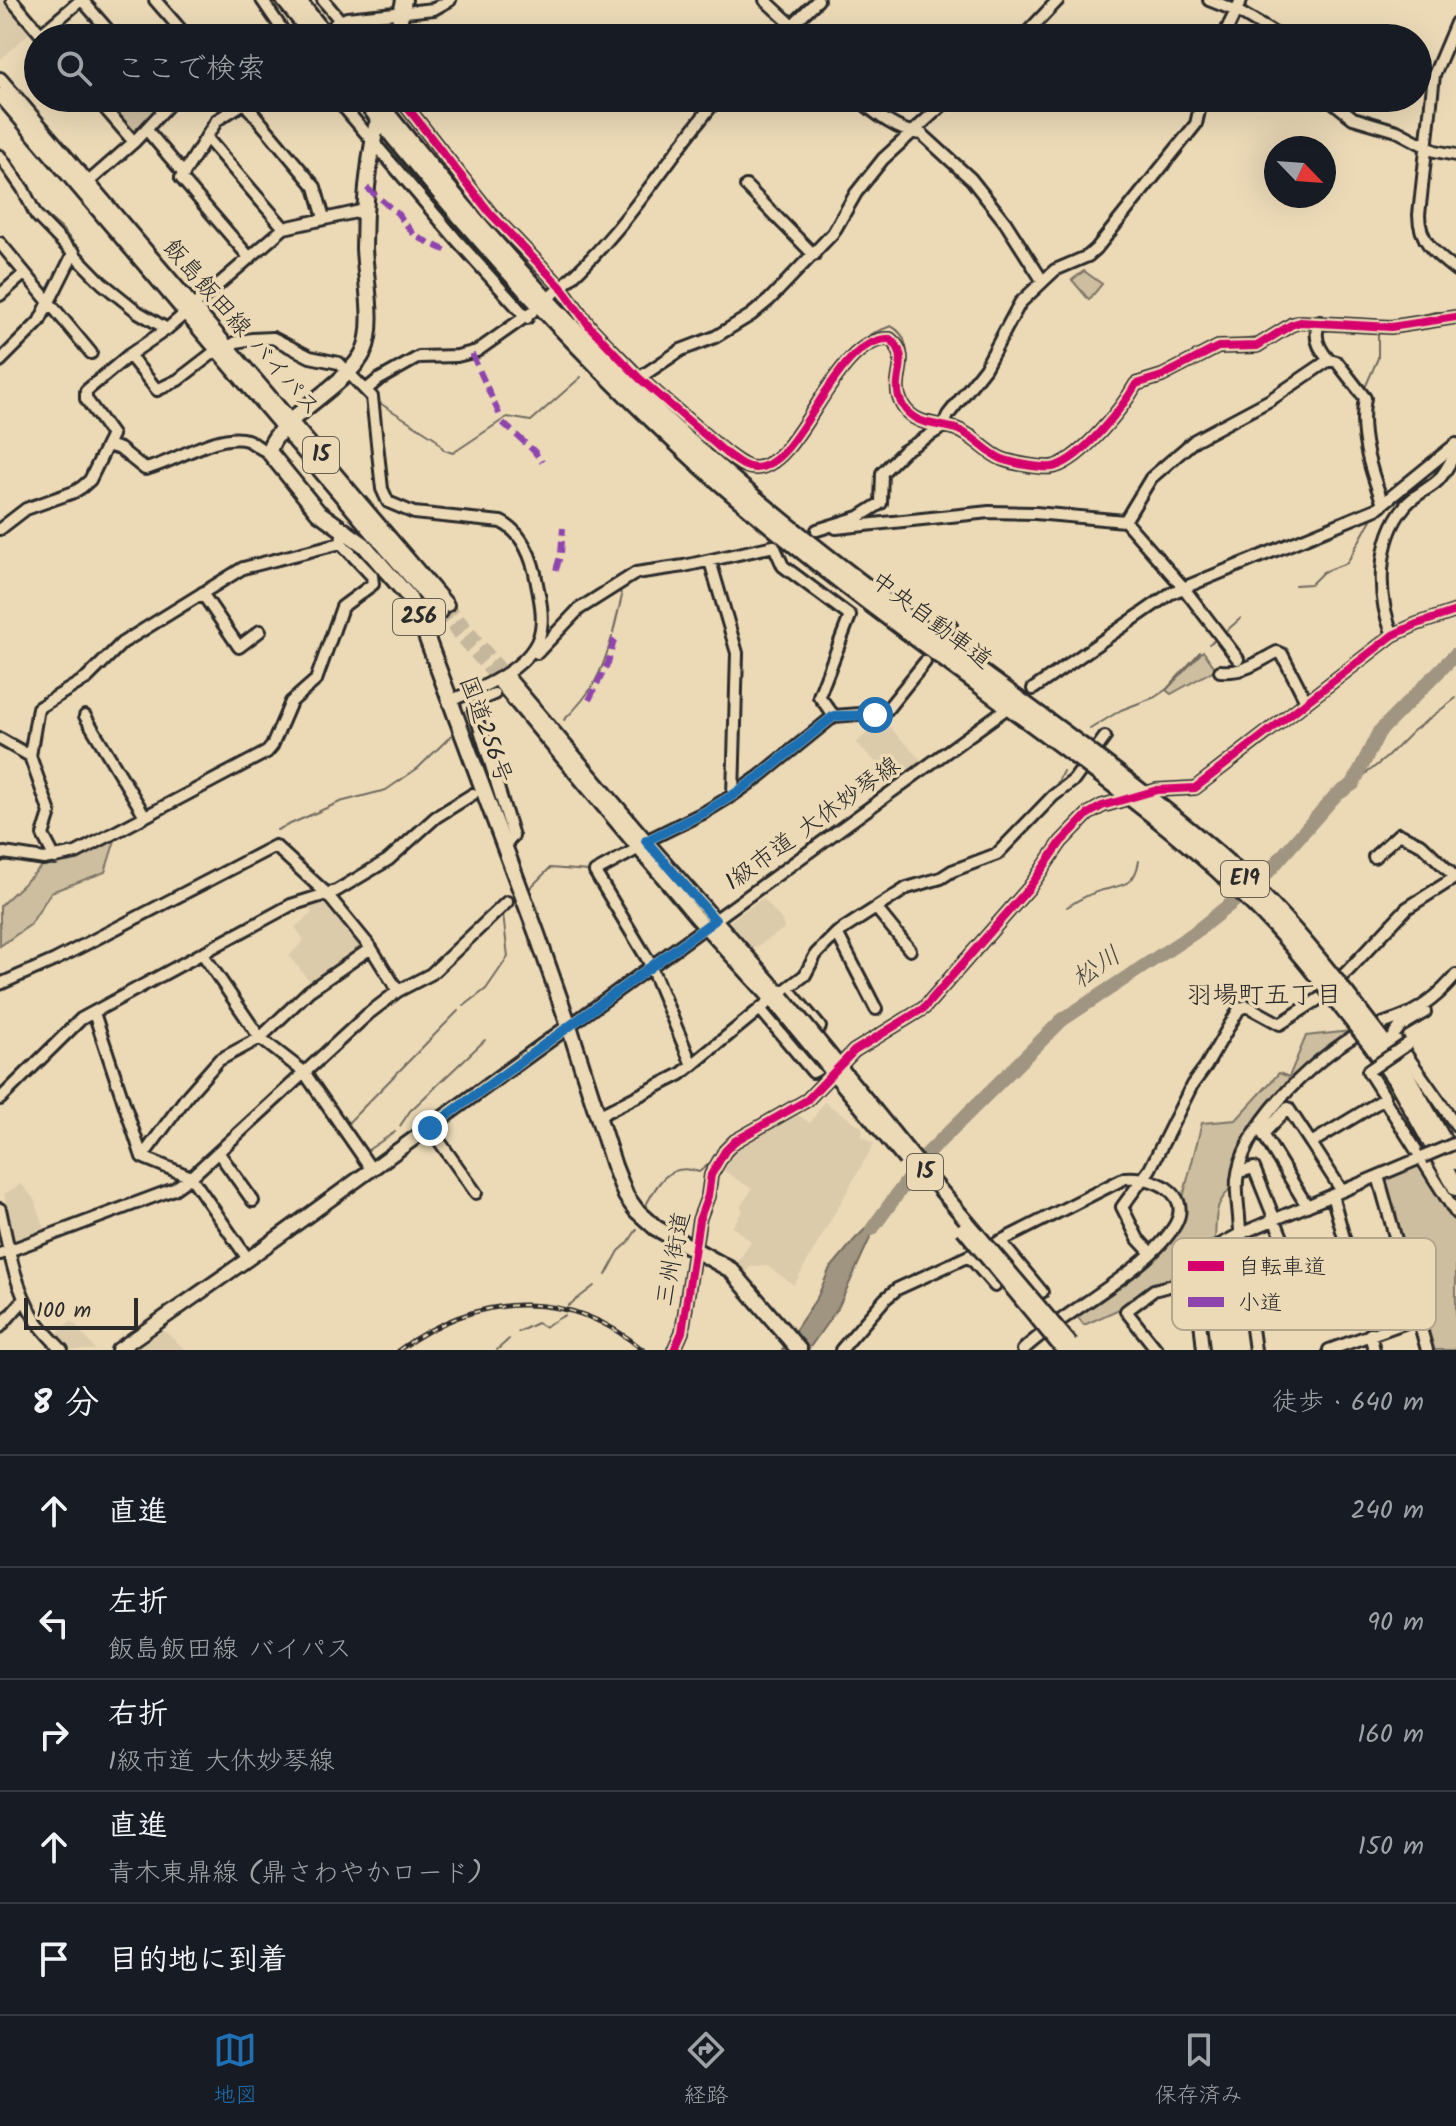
<!DOCTYPE html>
<html lang="ja">
<meta charset="utf-8">
<style>
body{margin:0;font-family:Kalam,"Klee One",sans-serif;background:#20242c;color:#f1f3f6}
.compass{position:absolute;left:1264px;top:136px;width:72px;height:72px;border-radius:50%;background:#171b24;box-shadow:0 8px 32px #0002;rotate:115deg}
.scale{position:absolute;left:24px;bottom:20px;width:114px;box-sizing:border-box;padding-left:8px;border:4px solid #2b2b2b;border-top:0;font-size:22px;line-height:28px;white-space:nowrap;color:#2b2b2b;-webkit-text-stroke:6px #ecdab7;paint-order:stroke}
.stop{position:absolute;width:24px;height:24px;margin:-18px;border:6px solid #1f6fb2;border-radius:50%;background:#fff}
.stop.end{background:#1f6fb2;border-color:#fff;box-shadow:0 2px 8px #0008}
.list{margin:0;padding:0;list-style:none}
h2{display:flex;justify-content:space-between;align-items:center;height:104px;margin:0;padding:0 32px;font-size:34px}
h2 small{font-size:26px;font-weight:400;color:#9ea1a6}
.list li{display:grid;grid-template-columns:52px 1fr auto;gap:24px;align-items:center;box-sizing:border-box;height:112px;padding:0 32px;border-top:2px solid #363941}
.list b{display:block;font-size:30px;white-space:nowrap}
.list p{margin:0;font-size:26px;white-space:nowrap;color:#9ea1a6}
.list em{font-size:26px;font-style:normal;color:#9ea1a6}
.icon{flex:none;width:44px;height:44px;fill:none;stroke:currentColor;stroke-width:2;stroke-linecap:round;stroke-linejoin:round}
.map{position:relative;flex:none;width:1456px;height:1350px;overflow:hidden}
.search{position:absolute;background:#171b24;box-shadow:0 8px 32px #0002;left:24px;right:24px;top:24px;height:88px;display:flex;align-items:center;gap:20px;box-sizing:border-box;padding:0 28px;border-radius:44px;color:#9ea1a6;font-size:30px}
.sheet{height:664px;background:#171b24}
nav{display:flex;justify-content:space-around;align-items:center;box-sizing:border-box;height:112px;border-top:2px solid #363941;background:#171b24;font-size:22px;color:#9ea1a6}
nav a{display:grid;justify-items:center;gap:4px}
nav .on{color:#1f6fb2}
.map>svg:first-child{display:block}
.built{fill:#dccbab}
.green{fill:#cdbea0;stroke:#7c7466;stroke-width:2}
.water{fill:#a09580;stroke:#716b5e;stroke-width:2}
.lines{fill:none;stroke-linecap:round;stroke-linejoin:round}
.stream{stroke:#716b5e;stroke-width:2}
.river{stroke:#a09580;stroke-width:14}
.major-tunnel{stroke:#c5b79b;stroke-width:12;stroke-dasharray:12 6;stroke-linecap:butt}
.minor-casing{stroke:#2b2b2b;stroke-width:16}
.major-casing{stroke:#2b2b2b;stroke-width:18}
.highway-casing{stroke:#2b2b2b;stroke-width:20}
.minor{stroke:#ecdab7;stroke-width:10}
.major{stroke:#ecdab7;stroke-width:12}
.highway{stroke:#ecdab7;stroke-width:14}
.rail-casing{stroke:#2b2b2b;stroke-width:5}
.rail{stroke:#ecdab7;stroke-width:2;stroke-dasharray:6;stroke-linecap:butt}
.minor-bridge-casing{stroke:#2b2b2b;stroke-width:16;stroke-linecap:butt}
.major-bridge-casing{stroke:#2b2b2b;stroke-width:18;stroke-linecap:butt}
.highway-bridge-casing{stroke:#2b2b2b;stroke-width:20;stroke-linecap:butt}
.minor-bridge{stroke:#ecdab7;stroke-width:10}
.major-bridge{stroke:#ecdab7;stroke-width:12}
.highway-bridge{stroke:#ecdab7;stroke-width:14}
.quiet{stroke:#8e44ad;stroke-width:6;stroke-dasharray:12 6;stroke-linecap:butt}
.cycleway-casing{stroke:#ecdab7;stroke-width:13}
.cycleway{stroke:#d6006c;stroke-width:8}
.route{stroke:#1f6fb2;stroke-width:10}
.labels{text-anchor:middle;dominant-baseline:central;stroke-width:7;stroke-linejoin:round;paint-order:stroke}
.shield{fill:#ecdab7;stroke:#656055;stroke-width:2}
.shield-label{font-size:22px;font-weight:bold;fill:#2b2b2b}
.street-label{font-size:24px;fill:#2b2b2b;stroke:#ecdab7}
.water-label{font-size:26px;font-style:italic;fill:#484640;stroke:#ecdab7}
.neighbourhood-label{font-size:26px;fill:#2b2b2b;stroke:#ecdab7}
.key{fill:#ecdab7;stroke:#b2a68d;stroke-width:2}
.key-label{font-size:22px;fill:#2b2b2b}
</style>
<div class="map">
<svg width="1456" height="1350" viewBox="0 0 1456 1350">
<rect width="100%" height="100%" fill="#ecdab7"/>
<filter id="ink" filterUnits="userSpaceOnUse"><feTurbulence type="fractalNoise" baseFrequency=".0125" numOctaves="2"/><feDisplacementMap in="SourceGraphic" scale="16" xChannelSelector="R" yChannelSelector="G"/><feConvolveMatrix kernelMatrix="1 2 1 2 8 2 1 2 1" color-interpolation-filters="sRGB"/></filter>
<g filter="url(#ink)">
<path class="built" d="M0 0H8L33 30 0 60Z
M882 719 925 764 897 783 856 743Z
M326 895 367 947 312 984 289 956 304 940 295 927 312 913 305 903Z
M763 898 782 920 784 929 752 950 730 926 731 920Z
M824 1102 861 1126 863 1131 862 1136 874 1144 794 1285 767 1266 750 1267 744 1277 734 1268 751 1241 732 1227 743 1210 740 1207 752 1189 718 1167 735 1145 795 1113 810 1123Z
M21 1184 35 1200 46 1232 15 1242 4 1194Z
M69 1322H73L96 1350H71L56 1334Z
M163 1330 186 1350H134Z"/>
<path class="green" d="M101 98H162L163 106 134 135Z
M1084 271 1102 284 1089 300 1072 280Z
M1203 651 1216 669 1171 694 1166 690Z
M116 837 105 872 51 892 30 925 0 946V906L42 866 86 852Z
M1351 1031C1291 1075 1253 1114 1230 1187 1227 1195 1219 1200 1218 1208 1215 1217 1216 1229 1215 1238L1174 1279 1153 1286 1124 1307 1084 1325 1076 1315 1170 1240 1184 1217 1183 1197 1202 1123 1236 1120 1279 1073 1289 1077 1306 1036Z
M1418 1163 1440 1193 1456 1224V1350H1431L1383 1179Z"/>
<path class="water" d="M881 1214 839 1306 808 1350H782L818 1296 829 1270 855 1239Z"/>
<g class="lines">
<path class="stream" d="M0 148 29 185 39 209 61 228 104 278
M1402 320 1435 312H1456
M1268 333 1290 317H1336L1368 321
M277 334 300 346
M1218 343 1263 337
M616 344 639 367
M852 351 871 334 891 326C909 335 909 356 904 374
M650 379 673 401
M1364 390 1378 358V334
M378 402 435 438 444 450 453 453 507 417 531 421 581 377
M963 427 975 431 996 450
M726 447 743 459
M1013 457 1027 459
M1061 458 1099 426
M1041 461 1055 460
M749 462C779 462 797 422 814 400
M1295 585 1311 584 1323 572 1347 563 1373 516
M613 633 622 596 619 590
M1224 633 1241 618
M1209 644 1215 640
M564 720C592 693 601 675 612 637
M1090 729 1121 710 1155 697 1167 689 1200 652
M1353 784 1387 757 1413 731 1456 698
M1055 788 1063 771
M1204 788 1233 765
M277 830 340 802 386 790 418 768 454 733
M528 890 550 868 589 871
M1067 907C1078 900 1090 893 1103 890 1124 885 1135 885 1139 861
M464 1006 486 989 508 957 503 914 512 905
M347 1124 458 1011
M400 1126 410 1111 485 1040
M368 1150 395 1132
M645 1207C657 1184 669 1161 699 1172L714 1160
M1246 1243 1251 1285
M606 1275 619 1251 628 1243 637 1229
M568 1306 594 1286
M518 1332 537 1323 544 1327 565 1315
M497 1350 509 1339"/>
<path class="river" d="M872 1229 925 1156 1062 1020 1194 933 1263 878 1335 796 1353 784 1379 732 1456 654"/>
<path class="major-tunnel" d="M447 605 508 678
M440 612 501 684"/>
<defs>
<path id="minor" d="M12 0 44 38
M82 0 115 38
M155 0 188 38
M262 0 288 38
M323 0 355 38
M765 0 806 38
M1209 0 1237 11 1282 38
M1456 23 1434 75 1419 215C1419 241 1436 255 1456 270
M335 24 347 18 434 9 450 0
M41 34 81 0
M779 38 818 0
M1022 38 1058 0
M1223 38 1241 0
M96 98 134 142
M336 98 455 238 527 318
M400 98 490 213 561 287 590 327 639 378 727 454C736 460 744 468 755 468 802 468 833 336 890 339 915 359 887 380 903 406 915 426 937 423 956 429 974 435 985 452 1002 459 1012 463 1046 470 1056 466 1083 457 1122 409 1136 384L1162 376 1218 347 1257 346 1291 325 1300 322 1391 327 1456 317
M857 98C875 113 897 132 922 134L971 179 1005 222 1042 280
M1328 98 1353 118 1397 131 1435 151 1456 155
M242 100 315 187 324 218
M244 103 217 120 181 178 249 257
M249 109 256 98
M146 129 184 174
M206 137 284 228
M0 156 23 189 36 215 102 283 138 312 167 329 284 228 365 210
M85 185 134 142 175 98
M746 186 814 255
M0 243 91 353
M553 294C620 239 663 164 718 98
M0 295 24 274
M1320 322C1312 336 1319 349 1329 360
M229 347 236 342 252 339 273 338 310 357 339 363 372 397 382 489 388 502 414 513 501 522C520 531 530 553 535 573 538 591 544 611 541 629 536 666 481 689 451 700
M129 355 167 329
M0 361 39 322 74 252
M639 378 681 350 715 337 751 315 769 300 833 233 856 193 883 159 950 98
M366 390 378 380 419 357 457 356 477 351 532 312
M107 445 112 435 86 399V391L129 355 157 390 178 380 213 353
M1125 521 1151 478 1195 440 1270 400 1329 360 1337 362 1365 398C1358 433 1371 471 1383 504
M1125 521 1183 587 1238 659
M836 528 989 512 1035 513 1125 521
M0 529 26 509 74 492 82 487 90 480 107 445 120 449 145 469C171 464 218 431 247 440 255 443 260 450 269 452
M817 530 859 517 881 503 882 473 904 451 943 427 948 415 985 368 1020 303 1055 270 1088 256 1096 249 1196 124 1202 98
M710 561 737 653 733 795
M202 593 239 647 260 631
M945 634 951 625
M1393 635C1376 596 1377 540 1405 506 1413 496 1425 491 1435 483 1444 476 1449 463 1456 453
M537 653 579 609 636 573 684 566 774 546 783 566 850 616 819 696 834 716
M1220 671C1245 673 1256 663 1277 652L1282 654 1306 701
M1033 689 1171 593 1376 509 1456 444
M494 694 480 700 474 710 513 836 504 845
M85 716 145 816
M0 739 30 756
M646 841 705 812 733 795 760 776 834 716 885 712 925 662
M639 848 595 872 648 960 692 1065
M0 855 4 853 44 859 76 853 267 752 272 746 291 702 316 680 342 607 373 584 372 576 341 543 343 529
M1374 857 1399 834 1422 845 1456 878
M55 858 43 835 50 813 30 756 38 708 87 678 122 643 243 568 341 543
M876 908 910 950
M837 933 876 1009
M202 953 260 1038 304 1072 372 1170
M0 984 55 960 275 846 326 893 371 948 398 991
M788 989 820 1027
M780 994 805 975 816 954 837 933 907 888 941 878 952 871 997 854 1053 796 1074 780 1105 737
M760 1009 813 1072 832 1061
M1425 1012 1400 1027 1393 1036 1456 1125
M94 1013 142 1157 191 1177 248 1259
M569 1026 1003 711
M1371 1069 1368 1071 1384 1096V1099
M0 1099 81 1019 291 905 336 891 388 860 436 817 473 794
M598 1116 681 1074 771 1000
M430 1128 476 1193
M218 1152 253 1201
M142 1157 188 1095 219 1060 260 1038 309 991 371 948
M1239 1172 1254 1168 1307 1300
M1378 1176 1427 1350
M1342 1191 1311 1143 1384 1099 1456 1213
M1332 1195 1356 1281
M1307 1206 1263 1134 1288 1108 1311 1143
M0 1209C8 1245 14 1285 34 1317 41 1329 52 1339 62 1350
M1000 1241 1042 1292
M1151 1253 1138 1239 1122 1207 1150 1169 1192 1085 1206 1066 1239 1009 1247 1006 1280 1024 1325 995 1407 908 1456 877
M0 1254 174 1189 191 1177 368 1014 398 991 431 974 507 902
M969 1256 995 1286
M1192 1266 1195 1272 1203 1350
M1251 1318 1403 1265
M0 1327 21 1303
M1370 1334 1374 1350
M674 1350 682 1332 699 1220 708 1196 711 1175 725 1151 735 1141 807 1100 854 1051 924 1008 1029 888 1061 842 1088 814 1102 806 1157 790 1195 788 1393 635 1417 624 1456 611
M841 1350 885 1299 897 1289 997 1243 1125 1178C1150 1175 1194 1192 1175 1225 1148 1271 1064 1311 1023 1350
M1157 1350 1126 1311 1154 1290 1177 1284 1205 1253 1240 1234 1423 1157
M1255 1350C1249 1306 1242 1261 1239 1217 1238 1205 1236 1192 1237 1180 1242 1127 1310 1063 1353 1037 1369 1027 1387 1023 1404 1016 1425 1007 1442 992 1456 975
M1329 1350 1418 1318"/>
<path id="major" d="M0 79 447 605
M0 95 440 612
M508 678 646 841 783 997
M501 684 697 918 775 1003
M118 1350 248 1259 569 1026"/>
<path id="highway" d="M284 0 315 38
M298 0 328 38
M396 38 404 0
M362 98C466 230 578 354 702 467 819 572 949 662 1075 756
M375 98C478 227 588 353 712 461 829 564 957 653 1081 745
M376 126C368 166 364 208 364 248 365 278 376 325 364 351 349 385 273 421 269 452L318 512 364 545 408 596 419 617 537 934 569 1026 614 1166 626 1196 636 1210 656 1228 731 1270 799 1350
M1382 1040 1407 1076 1456 1162
M1372 1046 1398 1084 1456 1188"/>
</defs>
<use href="#minor" class="minor-casing"/>
<use href="#major" class="major-casing"/>
<use href="#highway" class="highway-casing"/>
<use href="#minor" class="minor"/>
<use href="#major" class="major"/>
<use href="#highway" class="highway"/>
<defs>
<path id="rail" d="M399 1350C475 1294 568 1286 643 1350"/>
</defs>
<use href="#rail" class="rail-casing"/>
<use href="#rail" class="rail"/>
<defs>
<path id="minor-bridge" d="M1371 1069 1409 1043
M1423 1157 1456 1143"/>
<path id="major-bridge" d="M783 997 931 1179 1071 1344
M775 1003 905 1160
M963 1229 1063 1350"/>
<path id="highway-bridge" d="M1081 745C1130 783 1179 819 1225 860 1285 913 1334 977 1382 1040
M1075 756C1139 804 1202 852 1258 909 1300 951 1335 1000 1372 1046"/>
</defs>
<use href="#minor-bridge" class="minor-bridge-casing"/>
<use href="#major-bridge" class="major-bridge-casing"/>
<use href="#highway-bridge" class="highway-bridge-casing"/>
<use href="#minor-bridge" class="minor-bridge"/>
<use href="#major-bridge" class="major-bridge"/>
<use href="#highway-bridge" class="highway-bridge"/>
<path class="quiet" d="M367 188 397 213 415 236 449 252
M472 354 501 418
M503 423 534 451 542 462
M556 570 561 553 563 528
M589 700 608 663 615 636"/>
<defs>
<path id="cycleway" d="M400 98 490 213 561 287 590 327 639 378 727 454C736 460 744 468 755 468 802 468 833 336 890 339 915 359 887 380 903 406 915 426 937 423 956 429 974 435 985 452 1002 459 1012 463 1046 470 1056 466 1083 457 1122 409 1136 384L1162 376 1218 347 1257 346 1291 325 1300 322 1391 327 1456 317
M674 1350 682 1332 699 1220 708 1196 711 1175 725 1151 735 1141 807 1100 854 1051 924 1008 1029 888 1061 842 1088 814 1102 806 1157 790 1195 788 1393 635 1417 624 1456 611"/>
</defs>
<use href="#cycleway" class="cycleway-casing"/>
<use href="#cycleway" class="cycleway"/>
</g>
</g>
<g class="lines" filter="url(#ink)">
<path class="route" d="M430 1128 715 920 646 841 705 812 733 795 760 776 834 716 875 715"/>
</g>
<g class="labels">
<g class="shield">
<rect x="303" y="437" width="36" height="36" rx="6"/>
<rect x="393" y="599" width="52" height="36" rx="6"/>
<rect x="1221" y="861" width="48" height="36" rx="6"/>
<rect x="907" y="1154" width="36" height="36" rx="6"/>
</g>
<g class="shield-label">
<text x="321" y="455">15</text>
<text x="419" y="617">256</text>
<text x="1245" y="879">E19</text>
<text x="925" y="1172">15</text>
</g>
<g class="street-label">
<text transform="translate(241 328) rotate(49)">飯島飯田線 バイパス</text>
<text transform="translate(931 621) rotate(37)">中央自動車道</text>
<text transform="translate(485 730) rotate(70)">国道256号</text>
<text transform="translate(813 824) rotate(-36)">1級市道 大休妙琴線</text>
<text transform="translate(674 1259) rotate(-79)">三州街道</text>
</g>
<g class="water-label">
<text transform="translate(1097 968) rotate(-34)">松川</text>
</g>
<g class="neighbourhood-label">
<text x="1264" y="996">羽場町五丁目</text>
</g>
</g>
<rect x="1172" y="1238" width="264" height="92" rx="12" class="key"/>
<rect x="1188" y="1261" width="36" height="10" fill="#d6006c"/>
<rect x="1188" y="1297" width="36" height="10" fill="#8e44ad"/>
<g class="key-label">
<text x="1238" y="1274">自転車道</text>
<text x="1238" y="1310">小道</text>
</g>
</svg>
<svg class="compass" viewBox="-18 -18 36 36"><path d="M0-13l5 13h-10z" fill="#e53935"/><path d="M0 13l5-13h-10z" fill="#9ea1a6"/></svg>
<div class="scale">100 m</div>
<div class="stop" style="left:875px;top:715px"></div>
<div class="stop end" style="left:430px;top:1128px"></div>
<div class="search"><svg class="icon" aria-label="search" viewBox="0 0 24 24"><circle cx="10" cy="10" r="6"/><path d="M15 15l6 6"/></svg>ここで検索</div>
</div>
<section class="sheet">
<h2>8 分<small>徒歩 · 640 m</small></h2>
<ul class="list">
<li><svg class="icon" aria-label="ahead" viewBox="0 0 24 24"><path d="M12 20V5M6 11l6-6 6 6"/></svg><div><b>直進</b></div><em>240 m</em></li>
<li><svg class="icon" aria-label="left" viewBox="0 0 24 24"><path d="M17 20v-9H6M10 6l-5 5 5 5"/></svg><div><b>左折</b><p>飯島飯田線 バイパス</p></div><em>90 m</em></li>
<li><svg class="icon" aria-label="right" viewBox="0 0 24 24"><path d="M7 20v-9h11M14 6l5 5-5 5"/></svg><div><b>右折</b><p>1級市道 大休妙琴線</p></div><em>160 m</em></li>
<li><svg class="icon" aria-label="ahead" viewBox="0 0 24 24"><path d="M12 20V5M6 11l6-6 6 6"/></svg><div><b>直進</b><p>青木東鼎線 (鼎さわやかロード)</p></div><em>150 m</em></li>
<li><svg class="icon" aria-label="arrive" viewBox="0 0 24 24"><path d="M6 21V4h12l-3 4 3 4H6"/></svg><div><b>目的地に到着</b></div></li>
</ul>
</section>
<nav>
<a class="on"><svg class="icon" aria-label="map" viewBox="0 0 24 24"><path d="M3 6l6-2 6 2 6-2v14l-6 2-6-2-6 2zM9 4v14M15 6v14"/></svg>地図</a>
<a><svg class="icon" aria-label="directions" viewBox="0 0 24 24"><path d="M12 3l9 9-9 9-9-9zM9 14v-3h6M13 9l2 2-2 2"/></svg>経路</a>
<a><svg class="icon" aria-label="saved" viewBox="0 0 24 24"><path d="M7 4h10v16l-5-4-5 4z"/></svg>保存済み</a>
</nav>
